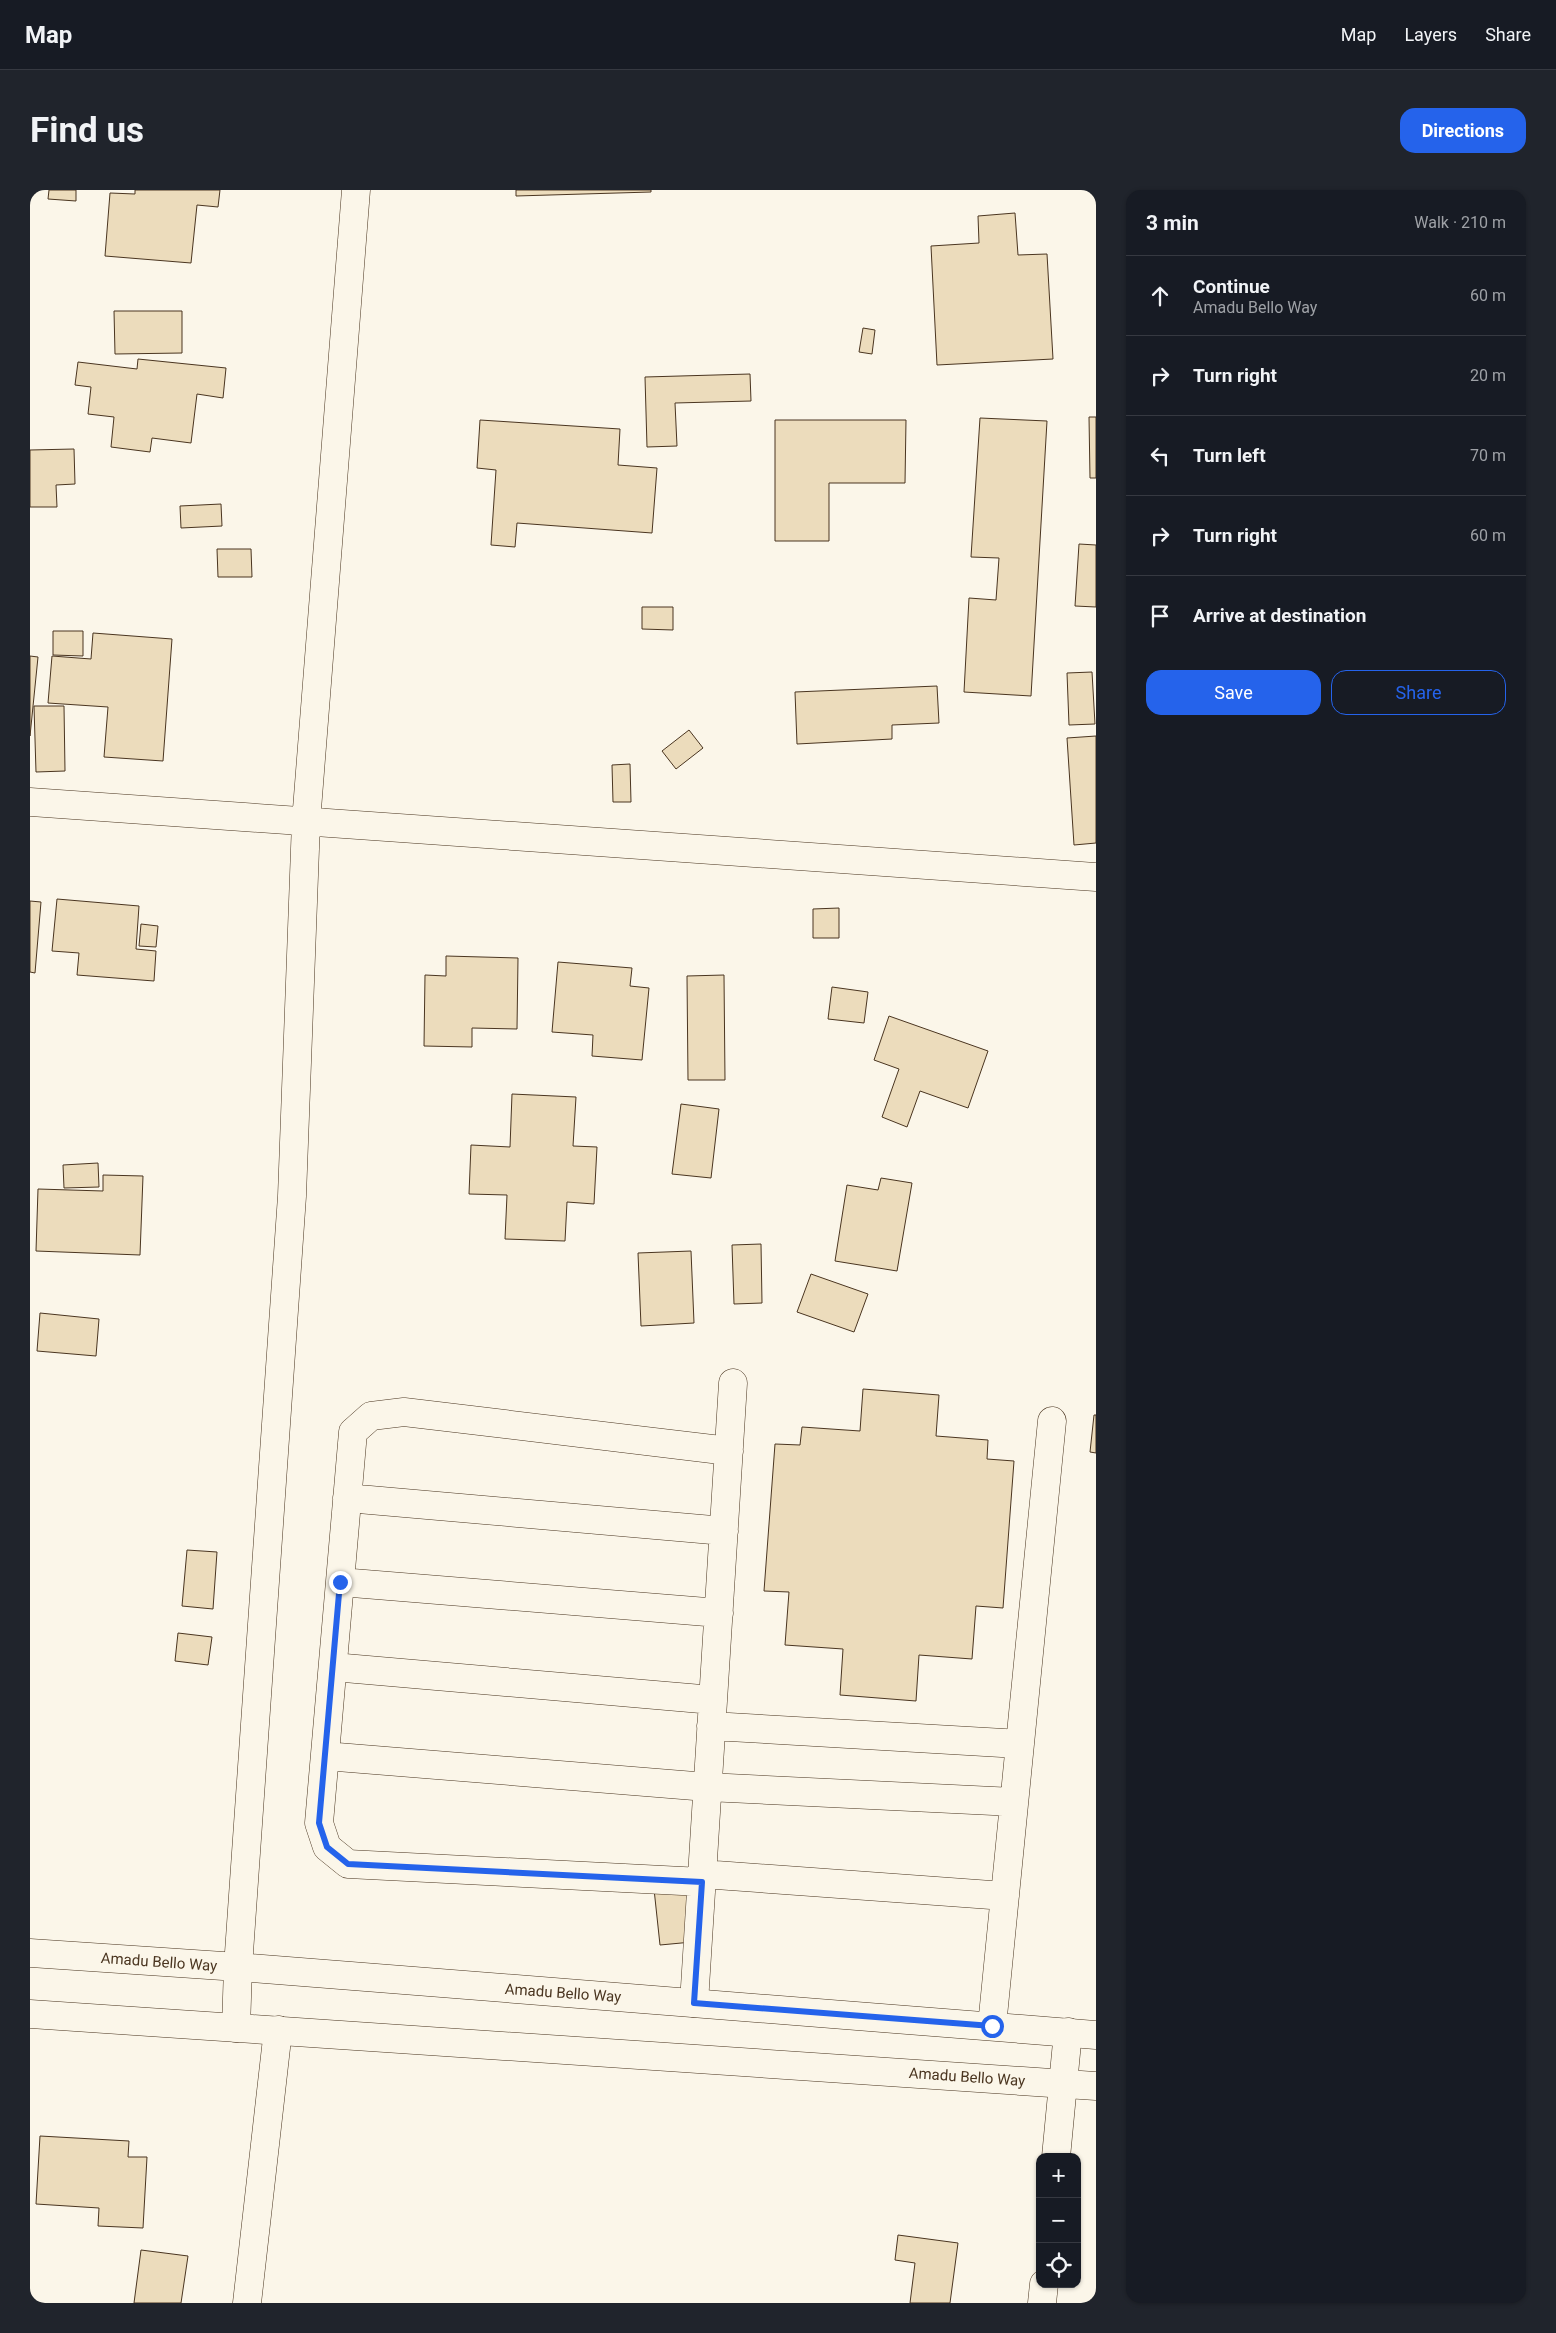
<!DOCTYPE html>
<meta charset="utf-8">
<style>
body{margin:0;font-family:Roboto,sans-serif;background:#20242c;color:#f1f3f6}
.controls{position:absolute;right:15px;bottom:15px;display:grid;overflow:hidden;border-radius:10px;box-shadow:0 1px 4px #0004}
.controls button{width:45px;height:45px;display:grid;place-items:center;padding:0;border:0;border-bottom:1px solid #363941;background:#171b24;color:#f1f3f6;font:25px sans-serif}
.stop{position:absolute;width:15px;height:15px;margin:-11px;border:4px solid #2563eb;border-radius:50%;background:#fff}
.stop.end{background:#2563eb;border-color:#fff;box-shadow:0 1px 5px #0008}
.list{margin:0;padding:0;list-style:none}
h2{display:flex;justify-content:space-between;align-items:center;height:65px;margin:0;padding:0 20px;font-size:21px}
h2 small{font-size:16px;font-weight:400;color:#9ea1a6}
.list li{display:grid;grid-template-columns:32px 1fr auto;gap:15px;align-items:center;box-sizing:border-box;height:80px;padding:0 20px;border-top:1px solid #363941}
.list b{display:block;font-size:19px;white-space:nowrap}
.list p{margin:0;font-size:16px;white-space:nowrap;color:#9ea1a6}
.list em{font-size:16px;font-style:normal;color:#9ea1a6}
.actions{display:flex;gap:10px;padding:15px 20px}
.actions a{flex:1;padding:11px 0;border:1px solid #2563eb;border-radius:15px;text-align:center;font-size:18px;color:#2563eb}
.actions .main{background:#2563eb;color:#fff}
.icon{flex:none;width:28px;height:28px;fill:none;stroke:currentColor;stroke-width:2;stroke-linecap:round;stroke-linejoin:round}
.map{position:relative;flex:none;width:1066px;height:2113px;overflow:hidden;border-radius:15px}
header{display:flex;align-items:center;gap:30px;box-sizing:border-box;height:70px;padding:0 25px;background:#171b24;border-bottom:1px solid #363941}
header strong{font-size:24px}
nav{display:flex;gap:28px;margin-inline-start:auto;font-size:18px}
.intro{display:flex;align-items:center;justify-content:space-between;box-sizing:border-box;height:120px;padding:0 30px}
h1{margin:0;font-size:35px}
.button{padding:12px 22px;border-radius:15px;background:#2563eb;color:#fff;font-size:18px;font-weight:700}
main{display:flex;gap:30px;padding:0 30px}
aside{flex:1;background:#171b24;border-radius:15px;box-shadow:0 1px 4px #0004}
.map>svg:first-child{display:block}
.building{fill:#ecdcbc;stroke:#4a3520}
.lines{fill:none;stroke-linecap:round;stroke-linejoin:round}
.minor-casing{stroke:#4a3520;stroke-width:29}
.major-casing{stroke:#4a3520;stroke-width:29}
.minor{stroke:#fbf6e9;stroke-width:28}
.major{stroke:#fbf6e9;stroke-width:28}
.route{stroke:#2563eb;stroke-width:6}
.labels{text-anchor:middle;dominant-baseline:central;stroke-width:4;stroke-linejoin:round;paint-order:stroke}
.street-label{font-size:15px;fill:#4a3520;stroke:#fbf6e9}
</style>
<header>
<strong>Map</strong>
<nav><a>Map</a><a>Layers</a><a>Share</a></nav>
</header>
<div class="intro"><h1>Find us</h1><a class="button">Directions</a></div>
<main>
<div class="map">
<svg width="1066" height="2113" viewBox="0 0 1066 2113">
<rect width="100%" height="100%" fill="#fbf6e9"/>
<path class="building" d="M19 0H46V11L18 9Z
M105 0H190L188 17 167 15 161 73 75 66 80 3 105 4Z
M486 0H621V2L486 6Z
M985 23 988 65 1017 64 1023 169 907 175 901 56 949 53 948 26Z
M84 121H152V163L85 164Z
M833 138 845 140 842 164 829 162Z
M108 169 196 178 193 208 167 204 161 253 122 248 120 262 81 257 84 227 58 224 61 197 45 195 48 172 107 179Z
M720 184 721 211 645 213 647 256 617 257 615 187Z
M1059 227H1066V288H1060Z
M950 228 1017 231 1001 506 934 502 939 408 966 410 969 368 941 367Z
M450 230 590 239 588 275 627 278 622 343 487 333 485 357 461 355 466 280 447 278Z
M745 230H876L875 293H799V351H745Z
M44 259 45 294 26 295 27 317H0V260Z
M191 314 192 336 151 338 150 316Z
M1049 354 1066 355V417L1045 416Z
M187 359H221L222 387H188Z
M612 417H643V440L612 439Z
M23 441H53V466L23 465Z
M63 443 142 449 133 571 74 567 78 517 18 513 22 466 61 469Z
M0 466 8 467 0 546Z
M1062 482 1065 534 1039 535 1037 483Z
M907 496 909 533 862 535V549L767 554 765 502Z
M4 516H34L35 581 6 582Z
M659 540 673 558 646 579 632 561Z
M1066 546V653L1044 655 1037 548Z
M600 574 601 612H583L582 575Z
M27 709 109 716 106 759 126 761 124 791 47 785 49 763 22 761Z
M0 711 11 712 5 783 0 782Z
M809 718V748H783V719Z
M111 734 128 736 126 757 109 756Z
M416 766 488 768 487 839 442 838V857L394 856 395 785 416 786Z
M528 772 602 778 600 796 619 798 612 870 562 866 563 845 522 842Z
M694 785 695 890H658L657 786Z
M802 797 838 802 834 833 798 829Z
M859 826 958 861 938 918 890 901 877 937 852 927 869 879 844 870Z
M482 904 546 907 543 956 567 957 564 1014 537 1012 535 1051 475 1049 477 1005 439 1004 441 955 480 957Z
M651 914 689 919 681 988 642 984Z
M68 973 69 997 34 998 33 975Z
M73 985 113 986 110 1065 6 1061 8 999 73 1001Z
M851 988 882 993 867 1081 805 1071 817 995 848 1000Z
M731 1054 732 1113 704 1114 702 1055Z
M661 1061 664 1133 611 1136 608 1063Z
M781 1084 838 1104 824 1142 767 1122Z
M10 1123 69 1129 66 1166 7 1161Z
M833 1199 909 1205 906 1246 958 1250 957 1269 984 1271 973 1418 946 1416 942 1469 889 1465 886 1511 810 1505 813 1459 755 1455 759 1402 734 1401 745 1254 770 1255 772 1237 830 1241Z
M1064 1225H1066V1263L1060 1262Z
M157 1360 187 1362 183 1419 152 1416Z
M148 1443 182 1447 178 1475 145 1471Z
M656 1695 662 1752 630 1755 624 1699Z
M10 1946 99 1951 98 1967H117L113 2038 68 2036 69 2018 6 2014Z
M868 2045 928 2053 920 2113H880L885 2073 865 2070Z
M111 2060 158 2066 151 2113H104Z"/>
<g class="lines">
<defs>
<path id="minor" d="M0 612 1066 687
M317 1308 694 1341
M310 1392 689 1423
M303 1477 683 1510
M681 1536 990 1554
M295 1566 677 1597 984 1612
M672 1684 975 1706
M672 1692 318 1674 297 1657 289 1633 323 1242 341 1226 374 1222 699 1261
M664 1813 703 1193
M962 1836 1022 1231
M206 1838 208 1777 262 1006 276 632 326 0
M1026 1967 1038 1842
M217 2113 248 1840
M1012 2113 1014 2094"/>
<path id="major" d="M0 1763 208 1777 1066 1845
M0 1824 1066 1896"/>
</defs>
<use href="#minor" class="minor-casing"/>
<use href="#major" class="major-casing"/>
<use href="#minor" class="minor"/>
<use href="#major" class="major"/>
</g>
<g class="lines">
<path class="route" d="M310 1392 289 1633 297 1657 318 1674 672 1692 664 1813 962 1836"/>
</g>
<g class="labels">
<g class="street-label">
<text transform="translate(129 1772) rotate(4)">Amadu Bello Way</text>
<text transform="translate(533 1803) rotate(4)">Amadu Bello Way</text>
<text transform="translate(937 1887) rotate(4)">Amadu Bello Way</text>
</g>
</g>
</svg>
<div class="controls">
<button>+</button>
<button>−</button>
<button><svg class="icon" aria-label="locate" viewBox="0 0 24 24"><circle cx="12" cy="12" r="6"/><path d="M12 2v4M12 18v4M2 12h4M18 12h4"/></svg></button>
</div>
<div class="stop" style="left:962px;top:1836px"></div>
<div class="stop end" style="left:310px;top:1392px"></div>
</div>
<aside>
<h2>3 min<small>Walk · 210 m</small></h2>
<ul class="list">
<li><svg class="icon" aria-label="ahead" viewBox="0 0 24 24"><path d="M12 20V5M6 11l6-6 6 6"/></svg><div><b>Continue</b><p>Amadu Bello Way</p></div><em>60 m</em></li>
<li><svg class="icon" aria-label="right" viewBox="0 0 24 24"><path d="M7 20v-9h11M14 6l5 5-5 5"/></svg><div><b>Turn right</b></div><em>20 m</em></li>
<li><svg class="icon" aria-label="left" viewBox="0 0 24 24"><path d="M17 20v-9H6M10 6l-5 5 5 5"/></svg><div><b>Turn left</b></div><em>70 m</em></li>
<li><svg class="icon" aria-label="right" viewBox="0 0 24 24"><path d="M7 20v-9h11M14 6l5 5-5 5"/></svg><div><b>Turn right</b></div><em>60 m</em></li>
<li><svg class="icon" aria-label="arrive" viewBox="0 0 24 24"><path d="M6 21V4h12l-3 4 3 4H6"/></svg><div><b>Arrive at destination</b></div></li>
</ul>
<div class="actions"><a class="main">Save</a><a>Share</a></div>
</aside>
</main>
